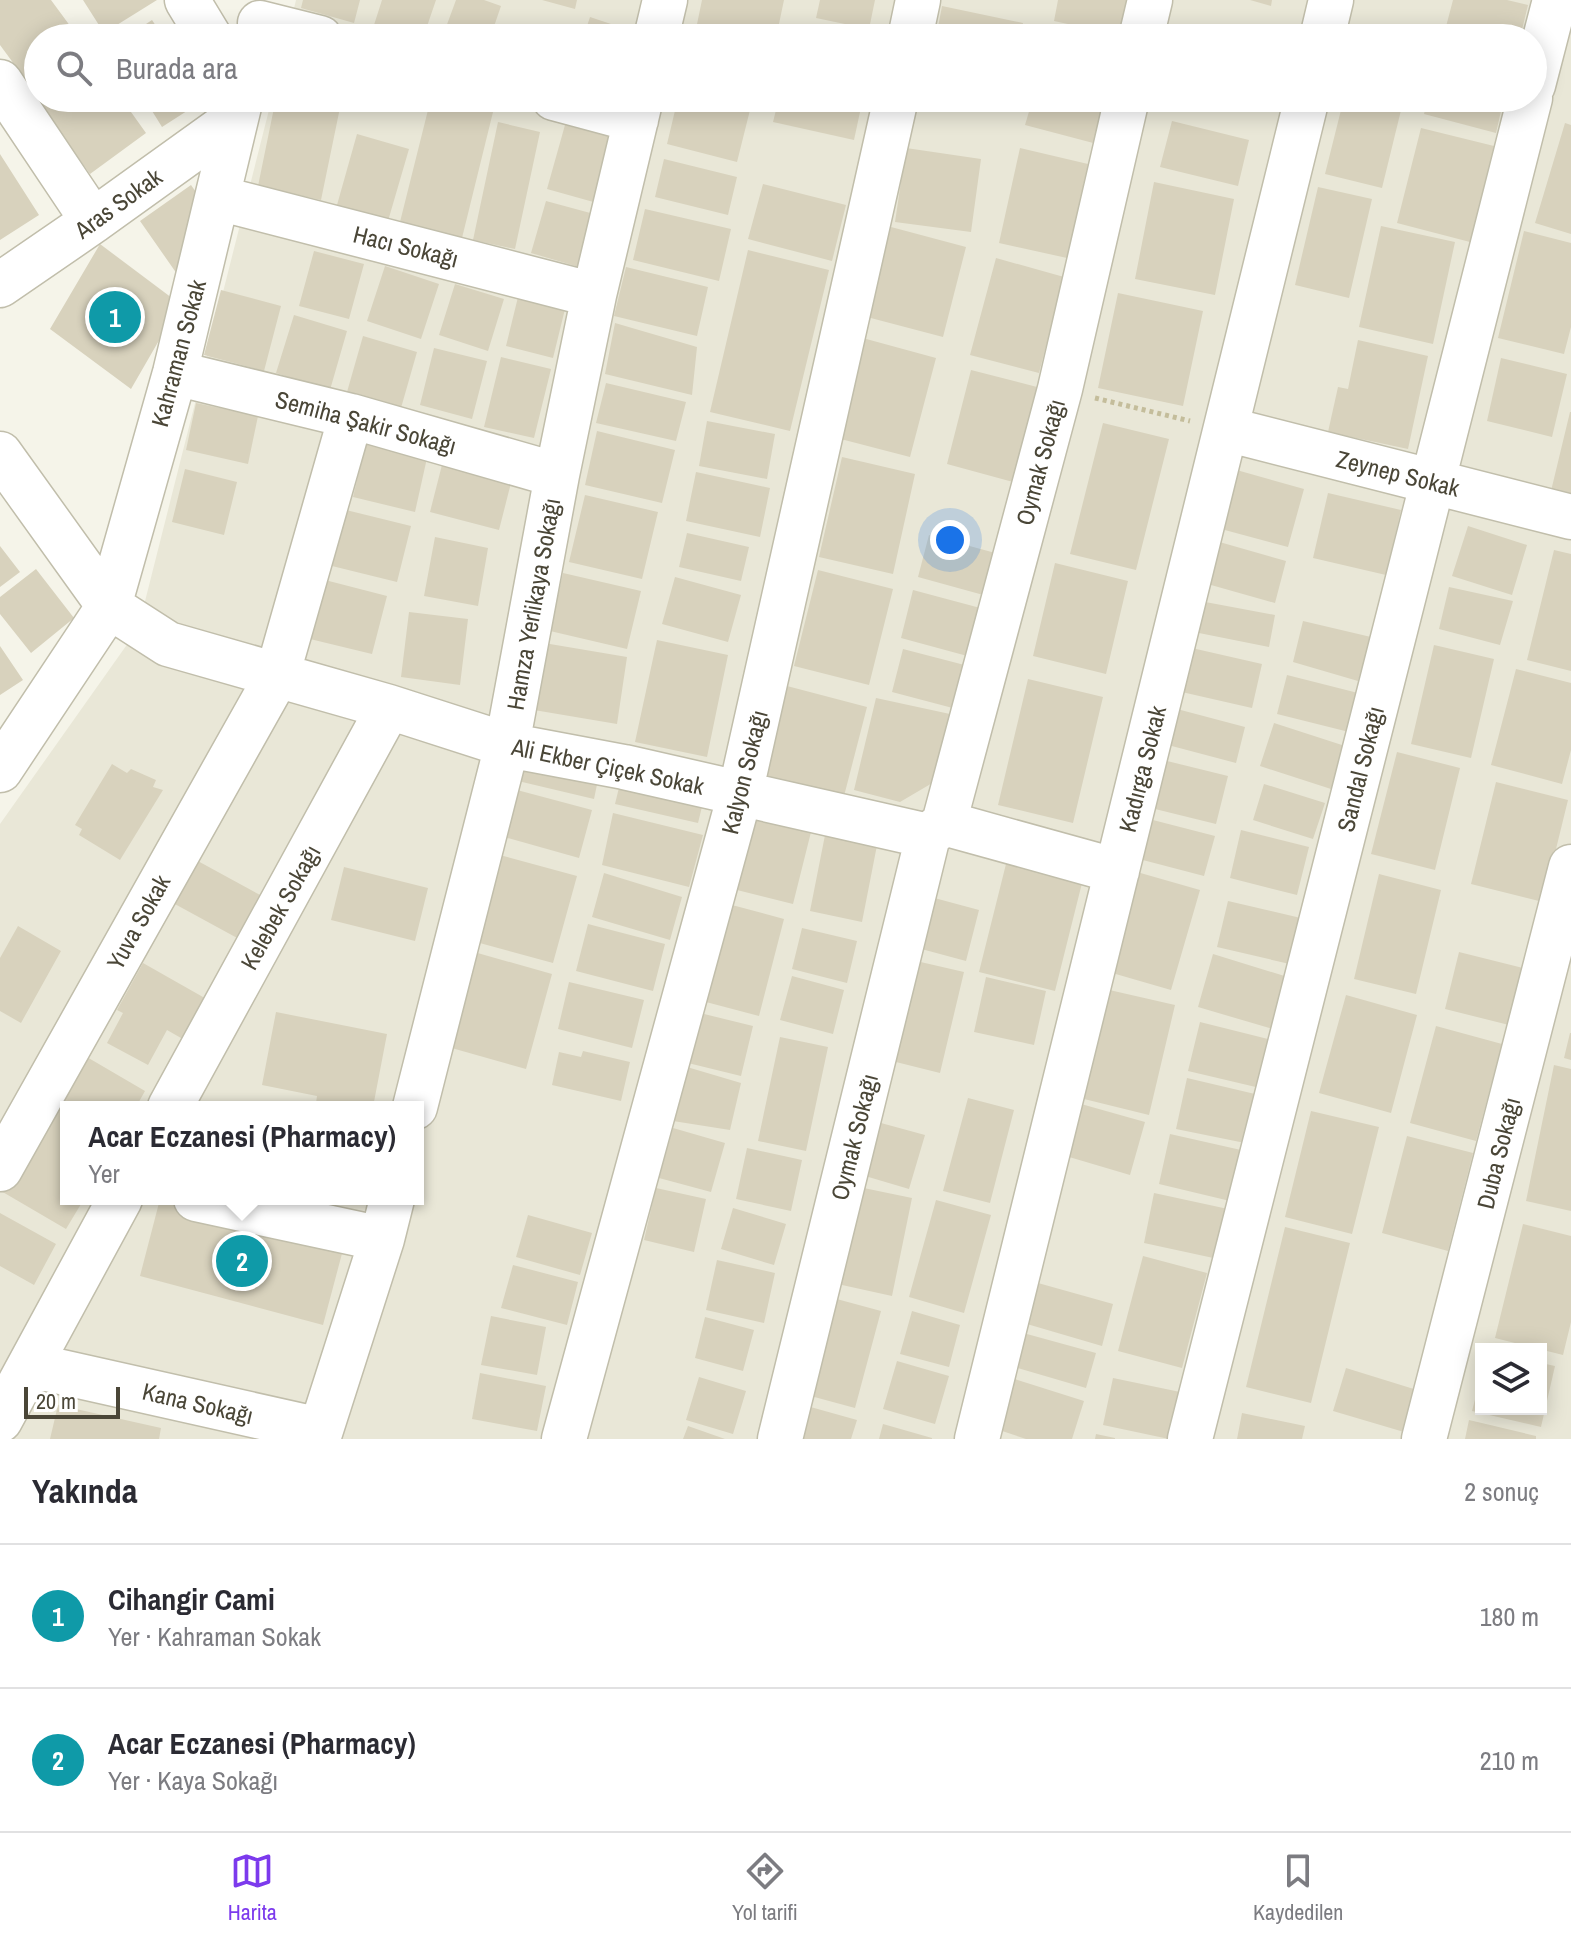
<!DOCTYPE html>
<html lang="tr">
<meta charset="utf-8">
<style>
body{margin:0;font-family:"Archivo Narrow",sans-serif;background:#f7f7f7;color:#2b2b33}
.controls{position:absolute;right:24px;bottom:24px;display:grid;overflow:hidden;border-radius:0px;box-shadow:0 4px 20px #0003}
.controls button{width:72px;height:72px;display:grid;place-items:center;padding:0;border:0;border-bottom:2px solid #e1e1e2;background:#fff;color:#2b2b33;font:40px sans-serif}
.scale{position:absolute;left:24px;bottom:20px;width:96px;box-sizing:border-box;padding-left:8px;border:4px solid #4a4637;border-top:0;font-size:22px;line-height:28px;white-space:nowrap;color:#4a4637;-webkit-text-stroke:6px #fff;paint-order:stroke}
.you{position:absolute;left:950px;top:540px;width:28px;height:28px;margin:-20px;border:6px solid #fff;border-radius:50%;background:#1a73e8;box-shadow:0 0 0 12px #1a73e833}
.badge{display:grid;place-items:center;width:52px;height:52px;border-radius:50%;background:#7c3aed;color:#fff;font-size:26px;font-weight:700}
.pin{position:absolute;translate:-50% -50%;border:4px solid #fff;box-shadow:0 2px 8px #0006}
.popup{position:absolute;left:60px;top:1101px;width:364px;height:104px;box-sizing:border-box;display:grid;place-content:center;border-radius:0px;background:#fff;filter:drop-shadow(0 2px 6px #0005);font-size:26px;white-space:nowrap;color:#7c7c81}
.popup b{font-size:30px;color:#2b2b33}
.popup::after{content:'';position:absolute;left:50%;top:100%;margin-left:-16px;border:16px solid transparent;border-top-color:#fff}
.list{margin:0;padding:0;list-style:none}
h2{display:flex;justify-content:space-between;align-items:center;height:104px;margin:0;padding:0 32px;font-size:34px}
h2 small{font-size:26px;font-weight:400;color:#7c7c81}
.list li{display:grid;grid-template-columns:52px 1fr auto;gap:24px;align-items:center;box-sizing:border-box;height:144px;padding:0 32px;border-top:2px solid #e1e1e2}
.list b{display:block;font-size:30px;white-space:nowrap}
.list p{margin:0;font-size:26px;white-space:nowrap;color:#7c7c81}
.list em{font-size:26px;font-style:normal;color:#7c7c81}
.icon{flex:none;width:44px;height:44px;fill:none;stroke:currentColor;stroke-width:2;stroke-linecap:round;stroke-linejoin:round}
.map{position:relative;flex:none;width:1571px;height:1439px;overflow:hidden}
.search{position:absolute;background:#fff;box-shadow:0 4px 20px #0003;left:24px;right:24px;top:24px;height:88px;display:flex;align-items:center;gap:20px;box-sizing:border-box;padding:0 28px;border-radius:44px;color:#7c7c81;font-size:30px}
.sheet{height:392px;background:#fff}
nav{display:flex;justify-content:space-around;align-items:center;box-sizing:border-box;height:112px;border-top:2px solid #e1e1e2;background:#fff;font-size:22px;color:#7c7c81}
nav a{display:grid;justify-items:center;gap:4px}
nav .on{color:#7c3aed}
.map>svg:first-child{display:block}
.residential{fill:#e9e7d7;fill-rule:evenodd}
.building{fill:#d8d2bd}
.lines{fill:none;stroke-linecap:round;stroke-linejoin:round}
.minor-casing{stroke:#c1beab;stroke-width:47}
.path{stroke:#c4bd9b;stroke-width:5;stroke-dasharray:4 4;stroke-linecap:butt}
.minor{stroke:#fff;stroke-width:44}
.labels{text-anchor:middle;dominant-baseline:central;stroke-width:7;stroke-linejoin:round;paint-order:stroke}
.street-label{font-size:24px;fill:#4a4637;stroke:#fff}
</style>
<div class="map">
<svg width="1571" height="1439" viewBox="0 0 1571 1439">
<rect width="100%" height="100%" fill="#f5f4e9"/>
<path class="residential" d="M296 0H1571V1439H0V824L138 629 272 98H1533V38H287ZM66 1107H418V1199H66ZM1481 1349H1541V1409H1481Z"/>
<path class="building" d="M0 0H51L79 38H38V70L25 79 0 45Z
M83 0H157L104 33Z
M303 0H360L354 23 301 8Z
M382 0H436L423 38H413L374 25Z
M456 0H484L501 6 490 38H442Z
M542 0H577L575 9Z
M702 0H784L776 38H735L696 29Z
M820 0H875L869 29 816 18Z
M1058 0H1130L1123 36 1054 21Z
M1250 0H1272L1271 6Z
M1453 0H1507L1528 5 1520 38H1443Z
M942 6 1023 23 1020 38H936Z
M590 17 635 32 634 38H583Z
M152 20 164 38H125Z
M38 88V98H121L146 133 90 174 31 93Z
M144 98H203L204 100 162 127Z
M276 98H342L321 200 258 186Z
M431 98 493 112 462 238 400 222Z
M678 98H753L737 162 667 144Z
M779 98H863L854 140 773 122Z
M1033 98H1109L1097 144 1025 125Z
M1344 98H1404L1382 188 1325 174Z
M1428 98H1504L1496 133 1424 114Z
M1172 121 1249 140 1238 186 1160 167Z
M498 122 540 132 515 249 473 240Z
M1565 123 1571 125V234L1535 223Z
M565 125 615 138 597 203 547 189Z
M1421 128 1494 146 1470 242 1397 223Z
M357 134 409 149 388 221 337 205Z
M906 148 981 159 971 232 895 222Z
M1020 148 1088 164 1067 258 999 243Z
M0 154 39 215 0 240Z
M664 159 737 177 728 215 655 197Z
M1154 182 1234 199 1215 295 1135 279Z
M763 184 846 205 832 261 748 239Z
M191 185 205 205 184 284 140 221Z
M1318 187 1372 199 1349 298 1295 285Z
M546 201 594 214 579 267 531 253Z
M645 209 731 229 719 281 633 260Z
M1381 226 1455 242 1433 344 1359 327Z
M891 227 966 247 943 337 867 317Z
M1524 231 1571 243V327L1564 354 1498 338Z
M100 244 180 304 131 389 50 329Z
M748 250 829 270 790 431 710 412Z
M314 251 364 264 349 319 299 306Z
M996 258 1064 277 1039 373 970 355Z
M385 266 439 284 421 339 367 321Z
M626 267 708 287 697 336 614 316Z
M455 284 504 299 488 351 439 335Z
M221 290 281 306 264 371 204 355Z
M519 293 566 305 553 358 506 346Z
M1118 293 1203 311 1183 406 1098 388Z
M294 315 347 331 330 390 276 373Z
M615 323 697 347 692 395 605 374Z
M363 336 417 352 401 408 347 392Z
M859 337 936 358 910 457 833 437Z
M1358 340 1428 356 1408 449 1328 432 1338 387 1348 389Z
M434 348 487 361 472 419 420 405Z
M501 357 551 369 534 438 484 427Z
M1501 358 1567 374 1552 437 1487 421Z
M971 370 1037 387 1013 482 947 464Z
M606 383 686 402 676 441 596 423Z
M196 403 258 416 248 464 186 450Z
M1570 412H1571V496L1551 491Z
M707 421 775 434 767 479 699 466Z
M1103 423 1169 439 1136 570 1070 554Z
M597 431 675 450 662 503 585 485Z
M366 443 427 458 415 512 353 497Z
M444 457 513 475 499 530 430 512Z
M842 457 915 474 893 574 819 557Z
M1226 467 1304 489 1288 547 1210 526Z
M185 469 237 482 224 535 172 522Z
M696 472 770 488 760 537 686 521Z
M1328 493 1401 510 1386 575 1313 558Z
M585 495 658 512 642 579 569 562Z
M346 510 411 526 397 582 332 566Z
M1468 526 1527 545 1512 595 1452 576Z
M687 533 749 547 741 581 679 567Z
M929 535 999 554 987 596 918 577Z
M435 537 488 548 478 606 424 596Z
M1216 541 1286 561 1275 603 1204 583Z
M0 546 20 572 0 587Z
M1554 550 1571 554V671L1527 660Z
M1055 563 1128 581 1106 674 1033 656Z
M36 569 74 618 31 653 0 614V597Z
M818 570 893 589 869 685 794 666Z
M563 573 641 591 627 649 550 631Z
M675 577 741 595 728 642 662 624Z
M325 580 387 596 372 654 310 639Z
M1449 587 1513 601 1500 645 1439 629Z
M913 590 984 609 971 657 901 638Z
M1200 601 1275 615 1269 647 1194 632Z
M409 612 468 619 460 685 401 677Z
M1303 621 1371 637 1358 681 1293 662Z
M657 640 728 655 707 757 635 742Z
M544 643 627 657 617 724 534 710Z
M1434 645 1494 659 1471 758 1411 744Z
M0 646 23 680 0 695Z
M1183 646 1262 664 1252 708 1173 690Z
M903 649 976 668 964 711 892 692Z
M1516 669 1571 683V750L1562 784 1491 765Z
M1287 675 1358 693 1349 732 1277 714Z
M1028 679 1103 697 1073 823 998 805Z
M787 686 867 707 843 800 764 780Z
M876 698 950 714 934 782 900 802 854 790Z
M1177 709 1245 727 1236 763 1168 745Z
M1274 723 1345 746 1331 789 1260 766Z
M1397 752 1460 768 1435 870 1371 854Z
M523 757 599 775 594 799 518 781Z
M1163 760 1228 776 1216 824 1151 808Z
M112 764 127 773 131 769 156 780 153 787 163 790 120 860 79 835 82 829 75 825Z
M624 767 707 786 698 823 615 804Z
M1496 782 1568 800 1543 902 1471 884Z
M1264 784 1325 803 1313 839 1253 820Z
M517 790 592 810 579 858 504 837Z
M754 809 813 824 793 904 733 889Z
M613 813 703 835 689 887 602 865Z
M1149 819 1215 836 1204 876 1139 859Z
M827 825 879 835 862 922 810 911Z
M1241 830 1309 847 1297 895 1230 878Z
M500 855 577 876 553 963 476 942Z
M196 860 262 896 239 939 173 903Z
M1006 864 1082 883 1055 991 979 972Z
M344 867 428 888 415 941 331 920Z
M1123 868 1200 890 1171 990 1095 968Z
M604 873 682 897 670 940 592 917Z
M1379 874 1441 890 1416 994 1354 979Z
M927 896 979 910 966 961 914 947Z
M1228 901 1305 919 1294 965 1217 947Z
M732 905 784 919 759 1016 706 1002Z
M588 924 665 944 653 991 576 971Z
M18 926 61 951 21 1023 0 1011V958Z
M802 928 857 941 847 983 792 969Z
M467 950 552 974 526 1069 441 1045Z
M1459 952 1523 968 1509 1025 1445 1009Z
M1213 954 1291 978 1276 1030 1198 1007Z
M912 960 964 972 940 1073 888 1060Z
M143 963 210 1001 188 1042 167 1030 148 1065 107 1043 123 1013 117 1010Z
M792 976 844 990 833 1034 780 1020Z
M986 977 1046 991 1034 1045 974 1032Z
M569 982 644 1000 632 1048 558 1029Z
M1105 989 1175 1005 1149 1115 1080 1098Z
M1346 995 1417 1015 1391 1113 1319 1093Z
M276 1012 387 1034 373 1107H337L316 1103 317 1096 262 1085Z
M700 1013 753 1026 741 1076 688 1063Z
M1200 1022 1272 1040 1260 1088 1188 1071Z
M1436 1026 1502 1044 1476 1141 1410 1123Z
M1570 1033H1571V1060L1564 1058Z
M780 1037 828 1047 806 1151 758 1141Z
M583 1051 630 1062 621 1101 552 1085 559 1052 581 1057Z
M80 1053 145 1091 136 1107H66V1199H84L66 1229 1 1191Z
M1554 1065 1571 1069V1211L1526 1201Z
M687 1067 741 1083 730 1130 673 1121Z
M1187 1078 1255 1094 1245 1143 1176 1129Z
M968 1098 1014 1110 990 1203 943 1191Z
M1074 1102 1145 1122 1130 1175 1059 1154Z
M1311 1111 1379 1127 1352 1234 1285 1217Z
M870 1120 925 1135 909 1189 855 1173Z
M673 1128 725 1143 711 1192 659 1178Z
M1170 1134 1241 1150 1230 1201 1159 1184Z
M1407 1136 1473 1153 1448 1251 1382 1233Z
M747 1148 802 1160 791 1211 736 1199Z
M854 1186 912 1198 892 1296 833 1283Z
M656 1188 706 1199 694 1252 644 1240Z
M1154 1193 1228 1209 1218 1259 1144 1243Z
M160 1199 344 1246 323 1325 140 1276Z
M936 1200 991 1215 964 1313 909 1297Z
M733 1208 786 1224 774 1265 721 1249Z
M0 1213 56 1244 34 1285 0 1266Z
M528 1215 592 1233 580 1275 516 1257Z
M1523 1224 1571 1236V1322L1563 1355 1495 1338Z
M1285 1227 1350 1243 1311 1403 1246 1387Z
M1143 1256 1207 1273 1182 1368 1118 1351Z
M717 1260 775 1273 764 1323 706 1310Z
M513 1265 578 1282 567 1325 501 1308Z
M1038 1283 1113 1304 1102 1346 1027 1324Z
M833 1298 881 1311 855 1408 807 1395Z
M912 1311 960 1325 949 1367 900 1354Z
M491 1316 546 1327 537 1375 481 1365Z
M705 1317 754 1330 743 1371 695 1358Z
M1016 1331 1096 1353 1086 1388 1007 1365Z
M897 1361 949 1376 935 1424 883 1409Z
M1541 1363 1555 1366 1541 1427 1472 1411 1480 1380 1481 1409H1541Z
M1346 1368 1417 1390 1404 1432 1333 1411Z
M480 1373 546 1386 537 1431 472 1419Z
M1005 1376 1084 1401 1072 1439H1026L990 1427Z
M699 1377 746 1391 733 1434 686 1420Z
M1113 1378 1185 1393 1169 1439 1103 1425Z
M58 1405 161 1428 159 1439H50Z
M807 1406 857 1420 851 1439H797Z
M1242 1413 1305 1426 1302 1439H1237Z
M1469 1420 1536 1436V1439H1465Z
M883 1424 932 1438V1439H879Z
M688 1426 725 1439H683Z
M1096 1434 1115 1438V1439H1095Z"/>
<g class="lines">
<defs>
<path id="minor" d="M187 0 210 38
M260 23 320 38
M656 38 665 0
M910 38 918 0
M1141 38 1150 0
M1322 38 1331 0
M0 82 93 221
M1533 85 1555 0
M554 98 636 120
M218 198 594 295
M0 285 93 221 235 119
M175 373 351 416 557 475
M1226 429 1571 517
M0 454 109 606 168 644 389 707 507 745 624 767 928 836 944 823 1117 871
M0 770 109 606 175 373 241 98
M944 823 1060 389 1127 98
M170 1107 389 707
M415 1107 507 745 557 475 594 295 641 98
M0 1169 277 676 351 416
M196 1199 382 1239
M30 1365 320 1430
M0 1420 120 1199
M318 1439 382 1239 392 1199
M564 1439 740 794 896 98
M780 1439 928 836
M977 1439 1307 98
M1190 1439 1530 98
M1424 1439 1571 867"/>
</defs>
<use href="#minor" class="minor-casing"/>
<path class="path" d="M1095 398 1190 421"/>
<use href="#minor" class="minor"/>
</g>
<g class="labels">
<g class="street-label">
<text transform="translate(118 203) rotate(-36)">Aras Sokak</text>
<text transform="translate(406 246) rotate(14)">Hacı Sokağı</text>
<text transform="translate(178 353) rotate(-75)">Kahraman Sokak</text>
<text transform="translate(366 422) rotate(15)">Semiha Şakir Sokağı</text>
<text transform="translate(1040 462) rotate(-75)">Oymak Sokağı</text>
<text transform="translate(1398 473) rotate(14)">Zeynep Sokak</text>
<text transform="translate(533 604) rotate(-80)">Hamza Yerlikaya Sokağı</text>
<text transform="translate(608 766) rotate(12)">Ali Ekber Çiçek Sokak</text>
<text transform="translate(1142 769) rotate(-76)">Kadırga Sokak</text>
<text transform="translate(1360 769) rotate(-76)">Sandal Sokağı</text>
<text transform="translate(744 772) rotate(-76)">Kalyon Sokağı</text>
<text transform="translate(280 907) rotate(-61)">Kelebek Sokağı</text>
<text transform="translate(138 922) rotate(-61)">Yuva Sokak</text>
<text transform="translate(854 1137) rotate(-76)">Oymak Sokağı</text>
<text transform="translate(1498 1153) rotate(-76)">Duba Sokağı</text>
<text transform="translate(198 1403) rotate(13)">Kana Sokağı</text>
</g>
</g>
</svg>
<div class="controls">
<button><svg class="icon" aria-label="layers" viewBox="0 0 24 24"><path d="M12 4l9 5-9 5-9-5zM3 14l9 5 9-5"/></svg></button>
</div>
<div class="scale">20 m</div>
<div class="you"></div>
<div class="pin badge" style="left:115px;top:317px;background:#0f9aa8">1</div>
<div class="pin badge" style="left:242px;top:1261px;background:#0f9aa8">2</div>
<div class="popup"><b>Acar Eczanesi (Pharmacy)</b>Yer</div>
<div class="search"><svg class="icon" aria-label="search" viewBox="0 0 24 24"><circle cx="10" cy="10" r="6"/><path d="M15 15l6 6"/></svg>Burada ara</div>
</div>
<section class="sheet">
<h2>Yakında<small>2 sonuç</small></h2>
<ul class="list">
<li><span class="badge" style="background:#0f9aa8">1</span><div><b>Cihangir Cami</b><p>Yer · Kahraman Sokak</p></div><em>180 m</em></li>
<li><span class="badge" style="background:#0f9aa8">2</span><div><b>Acar Eczanesi (Pharmacy)</b><p>Yer · Kaya Sokağı</p></div><em>210 m</em></li>
</ul>
</section>
<nav>
<a class="on"><svg class="icon" aria-label="map" viewBox="0 0 24 24"><path d="M3 6l6-2 6 2 6-2v14l-6 2-6-2-6 2zM9 4v14M15 6v14"/></svg>Harita</a>
<a><svg class="icon" aria-label="directions" viewBox="0 0 24 24"><path d="M12 3l9 9-9 9-9-9zM9 14v-3h6M13 9l2 2-2 2"/></svg>Yol tarifi</a>
<a><svg class="icon" aria-label="saved" viewBox="0 0 24 24"><path d="M7 4h10v16l-5-4-5 4z"/></svg>Kaydedilen</a>
</nav>
